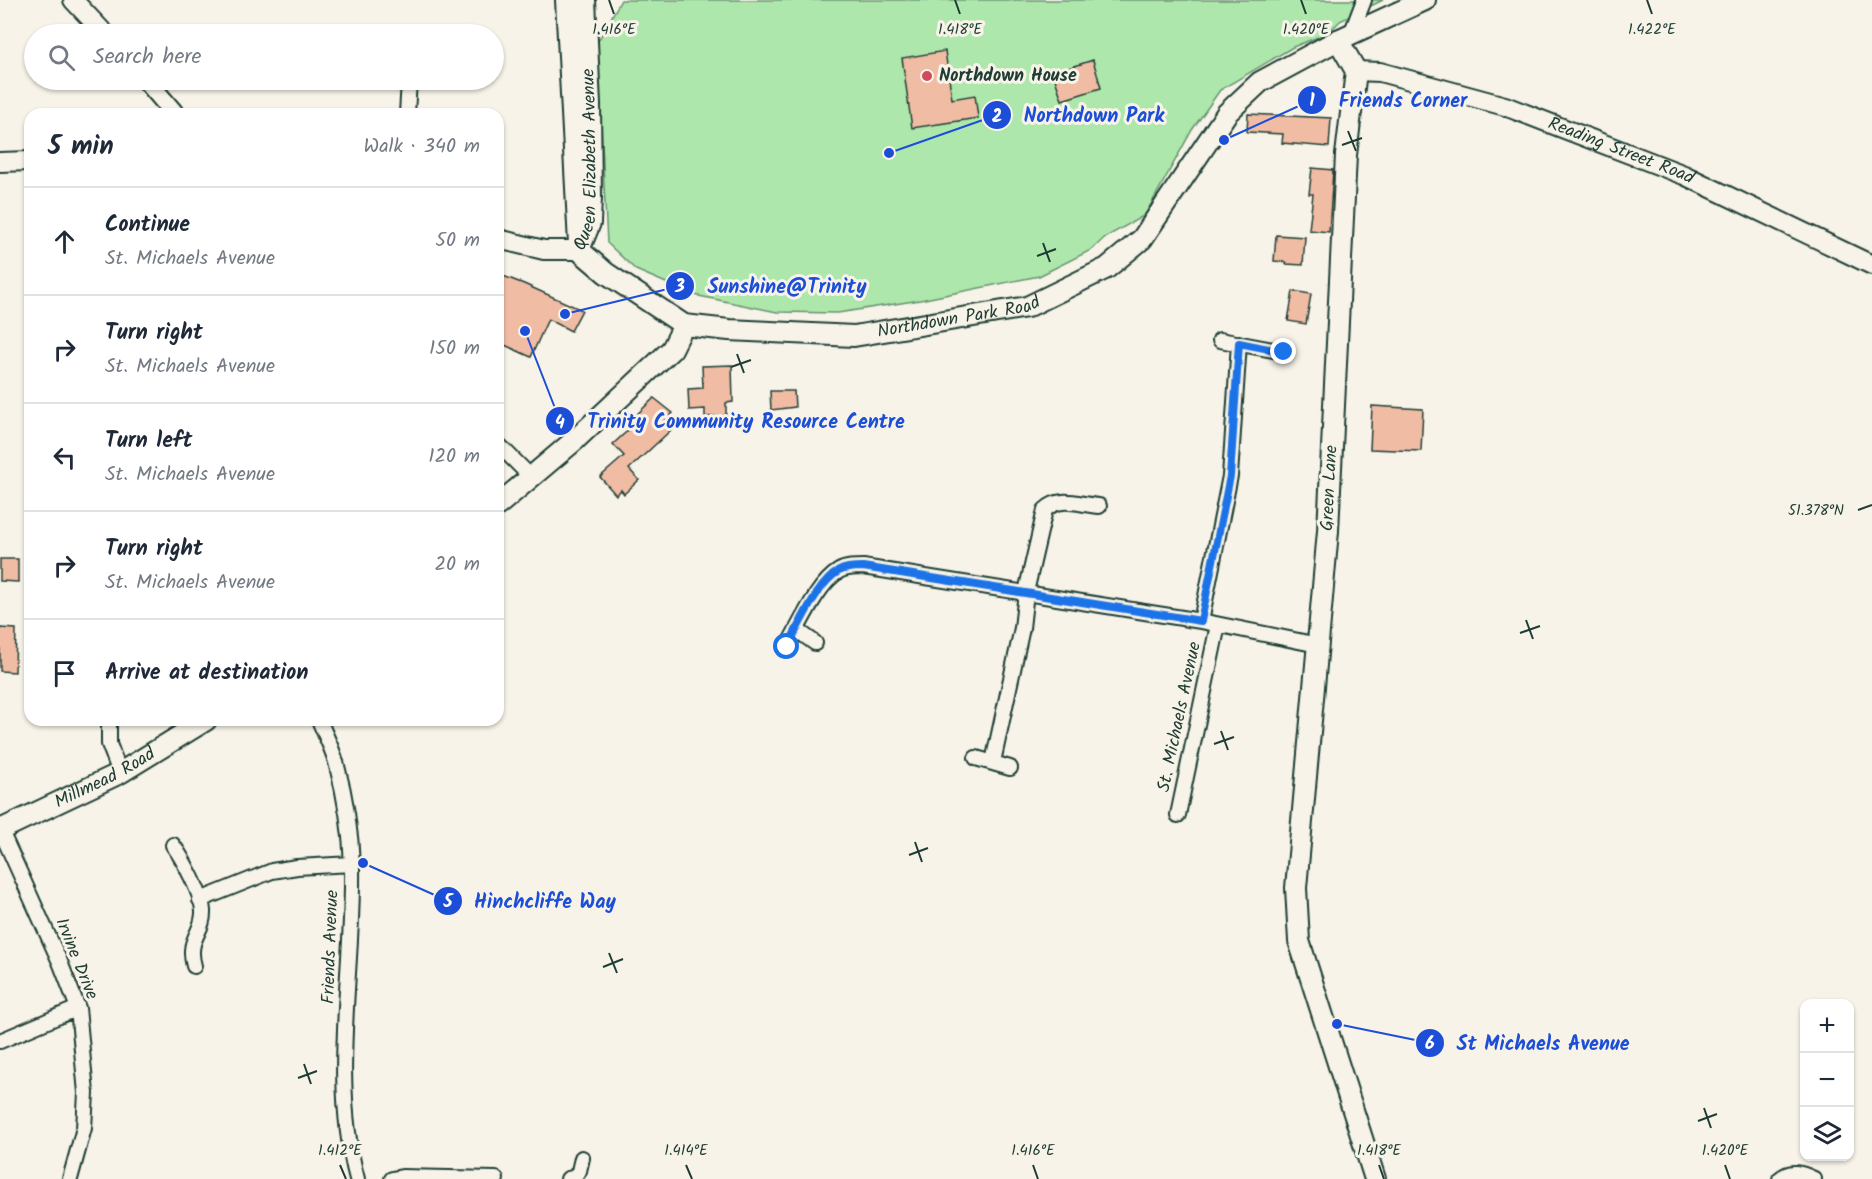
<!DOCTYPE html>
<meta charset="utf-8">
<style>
body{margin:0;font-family:Kalam,sans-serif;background:#f2f2f3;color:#1f2937}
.controls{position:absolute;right:18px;bottom:18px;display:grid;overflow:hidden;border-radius:12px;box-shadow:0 2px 4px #0004}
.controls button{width:54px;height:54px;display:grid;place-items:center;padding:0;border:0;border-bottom:2px solid #e0e1e3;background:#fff;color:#1f2937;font:30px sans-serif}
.stop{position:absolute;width:18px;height:18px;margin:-14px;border:4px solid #1a73e8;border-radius:50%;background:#fff}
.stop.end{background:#1a73e8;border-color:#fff;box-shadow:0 2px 6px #0008}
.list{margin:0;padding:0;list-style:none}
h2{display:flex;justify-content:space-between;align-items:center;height:78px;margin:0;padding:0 24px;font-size:26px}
h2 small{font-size:20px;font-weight:400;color:#747a83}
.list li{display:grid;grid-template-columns:39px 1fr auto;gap:18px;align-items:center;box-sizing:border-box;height:108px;padding:0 24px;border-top:2px solid #e0e1e3}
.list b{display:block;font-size:22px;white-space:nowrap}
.list p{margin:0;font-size:20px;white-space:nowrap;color:#747a83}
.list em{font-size:20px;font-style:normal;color:#747a83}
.icon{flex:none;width:33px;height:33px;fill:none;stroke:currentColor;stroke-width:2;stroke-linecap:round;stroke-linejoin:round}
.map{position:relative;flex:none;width:1872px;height:1179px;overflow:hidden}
.search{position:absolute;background:#fff;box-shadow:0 2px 4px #0004;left:24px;top:24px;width:480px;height:66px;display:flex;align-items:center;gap:15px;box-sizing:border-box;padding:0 21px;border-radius:33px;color:#747a83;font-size:22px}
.panel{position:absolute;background:#fff;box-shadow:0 2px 4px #0004;left:24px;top:108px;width:480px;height:618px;border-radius:18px}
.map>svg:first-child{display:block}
.green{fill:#aee7ab;stroke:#669270;stroke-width:1.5}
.building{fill:#f1bca4;stroke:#1f3d34;stroke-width:1.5}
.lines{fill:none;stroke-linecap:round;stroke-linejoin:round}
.minor-casing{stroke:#1f3d34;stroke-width:18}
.tertiary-casing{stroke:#1f3d34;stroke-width:22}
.secondary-casing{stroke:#1f3d34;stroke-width:24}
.minor{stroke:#f7f3e8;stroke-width:14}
.tertiary{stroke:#f7f3e8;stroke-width:18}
.secondary{stroke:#f7f3e8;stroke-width:20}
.route{stroke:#1a73e8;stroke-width:8}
.ticks{fill:none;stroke:#1f3d34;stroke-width:2}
.poi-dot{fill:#d1495b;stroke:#f7f3e8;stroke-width:2}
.labels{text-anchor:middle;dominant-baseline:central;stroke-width:6;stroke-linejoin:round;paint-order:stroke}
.poi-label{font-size:18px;font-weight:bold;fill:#1f3d34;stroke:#f7f3e8;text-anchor:start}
.street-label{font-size:18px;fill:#1f3d34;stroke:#f7f3e8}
.ticks-label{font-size:15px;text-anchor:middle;fill:#1f3d34;stroke:#f7f3e8;stroke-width:6;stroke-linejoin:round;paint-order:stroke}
.leader{fill:none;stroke:#1d4ed8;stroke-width:2}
.callout-dot{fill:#1d4ed8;stroke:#f7f3e8;stroke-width:2}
.mark-label{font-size:18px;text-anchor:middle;font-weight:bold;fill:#fff}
.callout-label{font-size:20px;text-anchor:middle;font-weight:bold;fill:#1d4ed8;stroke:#f7f3e8;stroke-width:6;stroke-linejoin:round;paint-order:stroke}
</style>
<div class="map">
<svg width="1872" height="1179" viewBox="0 0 1872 1179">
<rect width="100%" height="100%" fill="#f7f3e8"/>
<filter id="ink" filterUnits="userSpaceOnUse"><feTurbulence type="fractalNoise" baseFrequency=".0167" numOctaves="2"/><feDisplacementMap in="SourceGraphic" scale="12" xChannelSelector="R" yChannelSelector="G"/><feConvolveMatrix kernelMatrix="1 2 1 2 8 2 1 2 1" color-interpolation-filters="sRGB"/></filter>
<g filter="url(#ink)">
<path class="green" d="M621 0H1383L1340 21 1328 33 1293 47 1220 90 1192 130 1145 215 1104 238 1093 249 1039 276 920 300 838 313 777 312 694 295 636 270 607 243 597 43Z"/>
<path class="building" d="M945 51 952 99 975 95 978 118 912 128 902 58Z
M1093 60 1101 88 1062 100 1053 73Z
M1248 114 1331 118 1329 147 1282 143 1283 134 1247 132Z
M1312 168 1333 170 1329 232 1309 230 1313 194H1309Z
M1276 235 1305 237 1303 265 1286 264V262L1274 261Z
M498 274 524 284 582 310 571 331 548 319 531 357 498 342Z
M1293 291 1311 294 1306 324 1288 321Z
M732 365 733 402 726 403V416L705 417V409L689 410 688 389 703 388 702 366Z
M770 391H794L795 407 771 410Z
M654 398 673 413 664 422 671 430 629 469 639 480 624 494 621 490 616 495 600 477 624 456 613 444 635 424 631 420Z
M1372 406 1423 409 1421 451 1370 449Z
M0 559H18V582L0 581Z
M0 628 16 629 15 672 0 671Z"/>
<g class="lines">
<defs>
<path id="minor" d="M410 34 411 33
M1351 34 1364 0
M407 114 409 80
M1220 340 1284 352
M498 444 531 477
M1201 621 1230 476 1239 343
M797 630 815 643
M787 647C800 625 817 584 839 571 846 567 855 567 863 567L1201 621 1318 645
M109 720V744L120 773
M319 720C325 734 332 748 336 762 345 795 351 832 352 866 354 970 330 1077 357 1179
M976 758 1010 768
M993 762 1022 628 1026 592 1045 510C1060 495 1080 505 1099 506
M1178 815 1218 625
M0 829 60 962 78 1008 86 1093 84 1128 70 1179
M173 845C183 859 202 894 203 911 204 933 186 938 194 966
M200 900 272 871 297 867 352 864
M0 1041 78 1008
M392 1179 402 1177 496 1179
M568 1179 574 1178 579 1171 582 1158
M1780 1179C1791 1169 1801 1173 1814 1179"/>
<g id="tertiary">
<path d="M73 0 105 34"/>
<path id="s1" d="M1356 71 1380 72 1505 106 1684 175 1872 265"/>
<path d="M146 80 175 114"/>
<path d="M0 162 30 161"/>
<path d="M498 239 544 250H579"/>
</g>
<g id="secondary">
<path d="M566 0 579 244"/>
<path d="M1338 40 1356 71 1346 155 1328 531 1296 888 1299 941 1375 1179"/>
<path id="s2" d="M579 250 606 273 684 325 729 330 854 336 1027 307 1107 268 1142 239 1227 113 1260 82 1338 40 1425 0"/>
<path id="s3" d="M579 250 590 223 591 198 590 104 585 0"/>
<path d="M498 505 575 440 672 349 684 325"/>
<path id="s4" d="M0 830 120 773 206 720"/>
</g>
</defs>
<use href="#minor" class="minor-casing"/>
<use href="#tertiary" class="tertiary-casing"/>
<use href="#secondary" class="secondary-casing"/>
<use href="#minor" class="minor"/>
<use href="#tertiary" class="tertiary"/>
<use href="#secondary" class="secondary"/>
</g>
</g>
<g class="lines" filter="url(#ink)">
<path class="route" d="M787 647C800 625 817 583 839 571 846 567 855 567 863 567L1201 621 1230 476 1239 343 1284 352"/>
</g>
<path class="ticks" d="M609 0 614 14M955 0 960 14M1301 0 1306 14M1647 0 1652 14M1348 131 1356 151M1342 145 1362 138M1043 243 1050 262M1037 256 1056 249M737 354 744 373M731 367 751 360M1858 510 1872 505M1526 620 1533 639M1520 633 1540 626M1221 731 1228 750M1214 744 1234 737M915 842 922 862M909 855 928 848M609 953 617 973M603 967 623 959M304 1064 311 1084M298 1078 317 1071M1704 1108 1711 1128M1698 1121 1717 1114M340 1165 346 1179M686 1165 692 1179M1033 1165 1038 1179M1379 1165 1384 1179M1725 1165 1730 1179"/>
<circle class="poi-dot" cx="927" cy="76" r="6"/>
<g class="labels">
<g class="poi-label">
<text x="939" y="76">Northdown House</text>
</g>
<g class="street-label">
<text stroke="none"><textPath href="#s3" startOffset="92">Queen Elizabeth Avenue</textPath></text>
<text stroke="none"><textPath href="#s1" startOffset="278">Reading Street Road</textPath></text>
<text stroke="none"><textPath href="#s2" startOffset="406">Northdown Park Road</textPath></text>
<text transform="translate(1330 488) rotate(-87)">Green Lane</text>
<text transform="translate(1180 717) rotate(-78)">St. Michaels Avenue</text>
<text stroke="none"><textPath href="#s4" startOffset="117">Millmead Road</textPath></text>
<text transform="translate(331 947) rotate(-88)">Friends Avenue</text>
<text transform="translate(76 959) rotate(68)">Irvine Drive</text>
</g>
</g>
<g class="ticks-label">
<text x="1306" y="34">1.420°E</text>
<text x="1652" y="34">1.422°E</text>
<text x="614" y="34">1.416°E</text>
<text x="960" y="34">1.418°E</text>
<text x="1816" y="515">51.378°N</text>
<text x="340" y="1155">1.412°E</text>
<text x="686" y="1155">1.414°E</text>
<text x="1033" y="1155">1.416°E</text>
<text x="1379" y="1155">1.418°E</text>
<text x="1725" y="1155">1.420°E</text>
</g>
<path class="leader" d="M1224 140L1312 100M889 153L997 115M565 314L680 286M525 331L560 421M363 863L448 901M1337 1024L1430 1043"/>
<g class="callout-dot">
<circle cx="1224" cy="140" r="6"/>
<circle cx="889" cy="153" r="6"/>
<circle cx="565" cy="314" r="6"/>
<circle cx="525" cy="331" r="6"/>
<circle cx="363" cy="863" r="6"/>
<circle cx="1337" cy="1024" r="6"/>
<circle cx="1312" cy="100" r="15"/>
<circle cx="997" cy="115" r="15"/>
<circle cx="680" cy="286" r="15"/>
<circle cx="560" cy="421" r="15"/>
<circle cx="448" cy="901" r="15"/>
<circle cx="1430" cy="1043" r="15"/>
</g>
<g class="mark-label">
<text x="1312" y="106">1</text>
<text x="997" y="122">2</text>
<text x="680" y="292">3</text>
<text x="560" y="428">4</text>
<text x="448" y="907">5</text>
<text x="1430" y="1049">6</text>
</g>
<g class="callout-label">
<text x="1403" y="107">Friends Corner</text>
<text x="1094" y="122">Northdown Park</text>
<text x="787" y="293">Sunshine@Trinity</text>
<text x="746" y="428">Trinity Community Resource Centre</text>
<text x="545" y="908">Hinchcliffe Way</text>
<text x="1543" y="1050">St Michaels Avenue</text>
</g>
</svg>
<div class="controls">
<button>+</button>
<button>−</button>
<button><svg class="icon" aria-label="layers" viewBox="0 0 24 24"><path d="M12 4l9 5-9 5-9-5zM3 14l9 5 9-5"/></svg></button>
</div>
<div class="stop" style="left:787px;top:647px"></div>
<div class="stop end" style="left:1284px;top:352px"></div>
<div class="search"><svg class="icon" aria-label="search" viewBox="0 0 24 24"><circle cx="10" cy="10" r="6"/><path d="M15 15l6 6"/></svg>Search here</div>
<section class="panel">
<h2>5 min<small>Walk · 340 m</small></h2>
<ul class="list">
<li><svg class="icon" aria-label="ahead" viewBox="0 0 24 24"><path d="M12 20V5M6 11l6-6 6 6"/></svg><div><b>Continue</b><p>St. Michaels Avenue</p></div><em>50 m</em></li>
<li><svg class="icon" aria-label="right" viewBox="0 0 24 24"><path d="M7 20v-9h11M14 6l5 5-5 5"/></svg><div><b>Turn right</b><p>St. Michaels Avenue</p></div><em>150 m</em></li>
<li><svg class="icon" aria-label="left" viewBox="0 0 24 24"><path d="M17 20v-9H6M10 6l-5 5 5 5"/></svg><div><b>Turn left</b><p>St. Michaels Avenue</p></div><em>120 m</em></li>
<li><svg class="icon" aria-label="right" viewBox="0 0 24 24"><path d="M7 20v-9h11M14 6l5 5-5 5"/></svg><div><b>Turn right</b><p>St. Michaels Avenue</p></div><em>20 m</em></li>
<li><svg class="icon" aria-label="arrive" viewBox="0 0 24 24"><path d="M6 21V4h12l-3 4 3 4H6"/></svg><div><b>Arrive at destination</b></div></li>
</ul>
</section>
</div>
